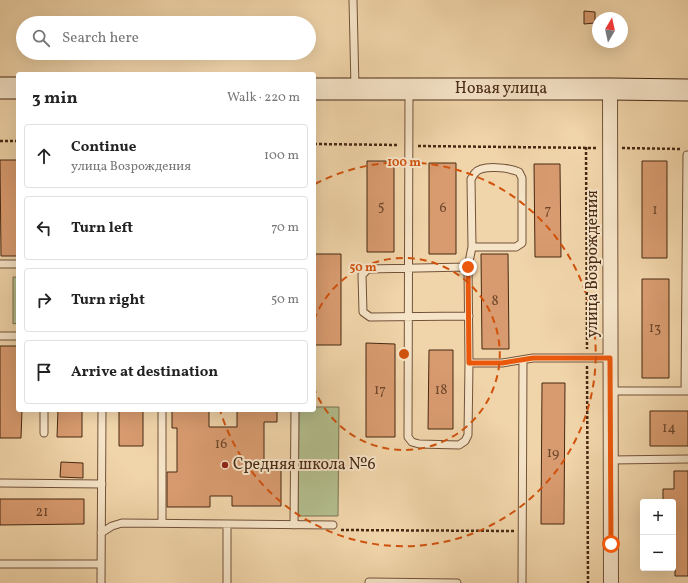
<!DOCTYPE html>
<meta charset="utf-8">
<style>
body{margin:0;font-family:Vollkorn,serif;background:#f2f2f2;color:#222}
.controls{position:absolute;right:12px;bottom:12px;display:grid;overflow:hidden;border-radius:4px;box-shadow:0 4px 16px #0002}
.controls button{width:36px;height:36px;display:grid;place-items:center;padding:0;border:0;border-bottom:1px solid #e0e0e0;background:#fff;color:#222;font:20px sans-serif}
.compass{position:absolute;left:592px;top:12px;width:36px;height:36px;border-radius:50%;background:#fff;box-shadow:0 4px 16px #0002;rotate:9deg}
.stop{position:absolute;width:12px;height:12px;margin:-9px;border:3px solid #ea580c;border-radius:50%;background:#fff}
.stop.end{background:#ea580c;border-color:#fff;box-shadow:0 1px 4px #0008}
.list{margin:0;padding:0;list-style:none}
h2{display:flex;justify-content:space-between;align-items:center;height:52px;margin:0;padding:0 16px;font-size:17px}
h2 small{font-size:13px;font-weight:400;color:#767676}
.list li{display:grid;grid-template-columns:26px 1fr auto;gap:12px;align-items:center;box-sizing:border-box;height:64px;margin:0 8px 8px;padding:0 8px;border:1px solid #e0e0e0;border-radius:4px}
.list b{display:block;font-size:15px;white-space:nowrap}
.list p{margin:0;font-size:13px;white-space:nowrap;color:#767676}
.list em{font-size:13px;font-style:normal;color:#767676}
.icon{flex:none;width:22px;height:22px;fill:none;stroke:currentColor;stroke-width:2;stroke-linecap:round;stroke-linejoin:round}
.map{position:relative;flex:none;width:688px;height:583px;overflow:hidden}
.search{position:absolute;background:#fff;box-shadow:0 4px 16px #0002;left:16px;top:16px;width:300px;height:44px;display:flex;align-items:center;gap:10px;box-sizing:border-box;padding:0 14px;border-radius:22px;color:#767676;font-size:15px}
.panel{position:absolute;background:#fff;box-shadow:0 4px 16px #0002;left:16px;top:72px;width:300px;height:340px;border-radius:4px}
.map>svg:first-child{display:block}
.green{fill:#b3be8e;stroke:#7d7350}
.building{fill:#d89b6f;stroke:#472813}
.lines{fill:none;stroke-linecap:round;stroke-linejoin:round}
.lane-casing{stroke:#725339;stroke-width:9}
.street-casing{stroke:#725339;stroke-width:16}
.secondary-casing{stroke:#472813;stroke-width:23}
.path{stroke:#472813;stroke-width:2.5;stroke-dasharray:3 2;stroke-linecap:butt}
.lane{stroke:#f6e4c8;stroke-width:7}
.street{stroke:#f6e4c8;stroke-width:14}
.secondary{stroke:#f6e4c8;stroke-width:21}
.route{stroke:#ea580c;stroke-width:5}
.ring{fill:none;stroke:#d0520d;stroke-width:2;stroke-dasharray:7 5}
.poi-dot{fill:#8f2418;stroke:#f6e4c8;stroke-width:1.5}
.labels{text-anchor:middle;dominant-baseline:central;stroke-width:4;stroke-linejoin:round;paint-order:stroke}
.number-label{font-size:14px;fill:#6b452a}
.street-label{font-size:16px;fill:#472813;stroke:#f6e4c8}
.poi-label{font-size:16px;fill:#472813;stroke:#f6e4c8;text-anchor:start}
.centre{fill:#d0520d;stroke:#f6e4c8;stroke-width:2}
.ring-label{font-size:12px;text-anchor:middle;font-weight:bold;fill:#d0520d;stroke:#f6e4c8;stroke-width:4;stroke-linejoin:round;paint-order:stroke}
</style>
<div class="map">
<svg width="688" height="583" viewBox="0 0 688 583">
<rect width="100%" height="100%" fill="#f1d5aa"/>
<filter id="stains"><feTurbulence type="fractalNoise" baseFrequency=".005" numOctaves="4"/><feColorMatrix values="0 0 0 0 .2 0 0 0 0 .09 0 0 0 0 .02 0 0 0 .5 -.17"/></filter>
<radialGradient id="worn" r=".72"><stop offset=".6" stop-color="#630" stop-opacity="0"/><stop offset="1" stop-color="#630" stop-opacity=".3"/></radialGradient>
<path class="green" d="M13 277H18V323L13 324Z
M314 407H339L338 516H298L299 410H314Z"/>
<path class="building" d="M584 11 595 12V23L584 24Z
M0 160H18V256H1Z
M367 161H394V252H367Z
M642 161H667V258H642Z
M429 163H456V254H429Z
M534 164H560L561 257H535Z
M314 254H341V345H314Z
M481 254H508L509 349H482Z
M642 279H669V378H642Z
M366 343 395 344V437H366Z
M0 346H18V410H22L21 438H0Z
M429 350H453V429H428Z
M542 383H565L564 524H541Z
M58 410H82V437H57Z
M119 410H143V446H119Z
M172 410H209V427H237V410H277V422H264V469H281V506H232V496H210V507H167V472H177V428H172Z
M650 411H688V446H650Z
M61 462 83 463V478L60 477Z
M674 471H688V576H675V568H673V537H675L674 500H663V489H674Z
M0 499H84V524L0 525Z"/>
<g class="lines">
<defs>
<path id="lane" d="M353 0 355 88
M409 90 408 437 412 442 419 444 459 445 465 441 468 435 469 363H502L533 358H610
M0 264H18
M468 267 368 269 362 275 363 312 370 317 469 316
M0 336H18
M469 363 468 267 472 247 471 179C473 177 473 175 475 173 482 164 510 168 519 172L522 178V243L516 247H472
M610 391H688
M685 391 687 155
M44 410V433
M611 460 688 459
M0 483 102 484
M162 523V410
M227 524V583
M294 525 295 410
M101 533 112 526 122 523 333 525
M0 564H101
M369 582 457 583
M101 583 102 410
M522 583 523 360"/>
<path id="street" d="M610 89 611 583"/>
<g id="secondary">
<path d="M0 88H18"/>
<path id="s1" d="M314 89H610L688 90"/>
</g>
</defs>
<use href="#lane" class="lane-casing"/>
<use href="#street" class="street-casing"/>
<use href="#secondary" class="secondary-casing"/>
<path class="path" d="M0 141H18
M314 144 399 145
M418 146 597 148
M586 147 587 349
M622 148 681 149
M587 366 588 583
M341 530 514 531"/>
<use href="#lane" class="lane"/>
<use href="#street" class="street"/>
<use href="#secondary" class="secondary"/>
</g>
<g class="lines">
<path class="route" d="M468 267 469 363H502L533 358H610L611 544"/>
</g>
<g class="ring">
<path d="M314 320A96 96 0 1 1 314 388"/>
<path d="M315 184A192 192 0 1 1 220 410"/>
</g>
<circle class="poi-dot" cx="225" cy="465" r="4"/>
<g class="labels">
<g class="number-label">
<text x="381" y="206">5</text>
<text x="443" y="208">6</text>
<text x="548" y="210">7</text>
<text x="655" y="210">1</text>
<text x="495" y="301">8</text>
<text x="655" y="328">13</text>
<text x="380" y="390">17</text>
<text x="441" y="390">18</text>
<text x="669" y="428">14</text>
<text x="221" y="444">16</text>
<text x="553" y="453">19</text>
<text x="42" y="512">21</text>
</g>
<g class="street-label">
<text stroke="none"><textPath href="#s1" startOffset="187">Новая улица</textPath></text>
<text transform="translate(593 264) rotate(-90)">улица Возрождения</text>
</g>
<g class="poi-label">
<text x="233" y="465">Средняя школа №6</text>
</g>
</g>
<circle cx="404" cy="354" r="6" class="centre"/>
<g class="ring-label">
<text x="404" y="166">100 m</text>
<text x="363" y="271">50 m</text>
</g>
<rect width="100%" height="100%" filter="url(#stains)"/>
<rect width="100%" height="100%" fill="url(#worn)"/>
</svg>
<div class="controls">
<button>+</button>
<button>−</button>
</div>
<svg class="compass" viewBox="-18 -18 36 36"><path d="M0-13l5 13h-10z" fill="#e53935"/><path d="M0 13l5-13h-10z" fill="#767676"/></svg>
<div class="stop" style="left:611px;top:544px"></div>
<div class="stop end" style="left:468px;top:267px"></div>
<div class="search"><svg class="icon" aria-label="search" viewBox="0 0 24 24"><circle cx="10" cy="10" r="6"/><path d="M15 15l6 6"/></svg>Search here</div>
<section class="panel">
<h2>3 min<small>Walk · 220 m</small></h2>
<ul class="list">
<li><svg class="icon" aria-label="ahead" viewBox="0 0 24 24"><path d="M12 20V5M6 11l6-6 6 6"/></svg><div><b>Continue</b><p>улица Возрождения</p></div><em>100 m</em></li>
<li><svg class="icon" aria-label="left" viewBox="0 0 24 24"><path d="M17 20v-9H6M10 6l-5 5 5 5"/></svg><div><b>Turn left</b></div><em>70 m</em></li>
<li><svg class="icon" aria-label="right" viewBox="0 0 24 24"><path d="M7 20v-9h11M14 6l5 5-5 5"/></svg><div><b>Turn right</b></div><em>50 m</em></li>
<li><svg class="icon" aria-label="arrive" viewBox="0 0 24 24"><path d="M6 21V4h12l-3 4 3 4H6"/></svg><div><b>Arrive at destination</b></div></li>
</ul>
</section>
</div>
